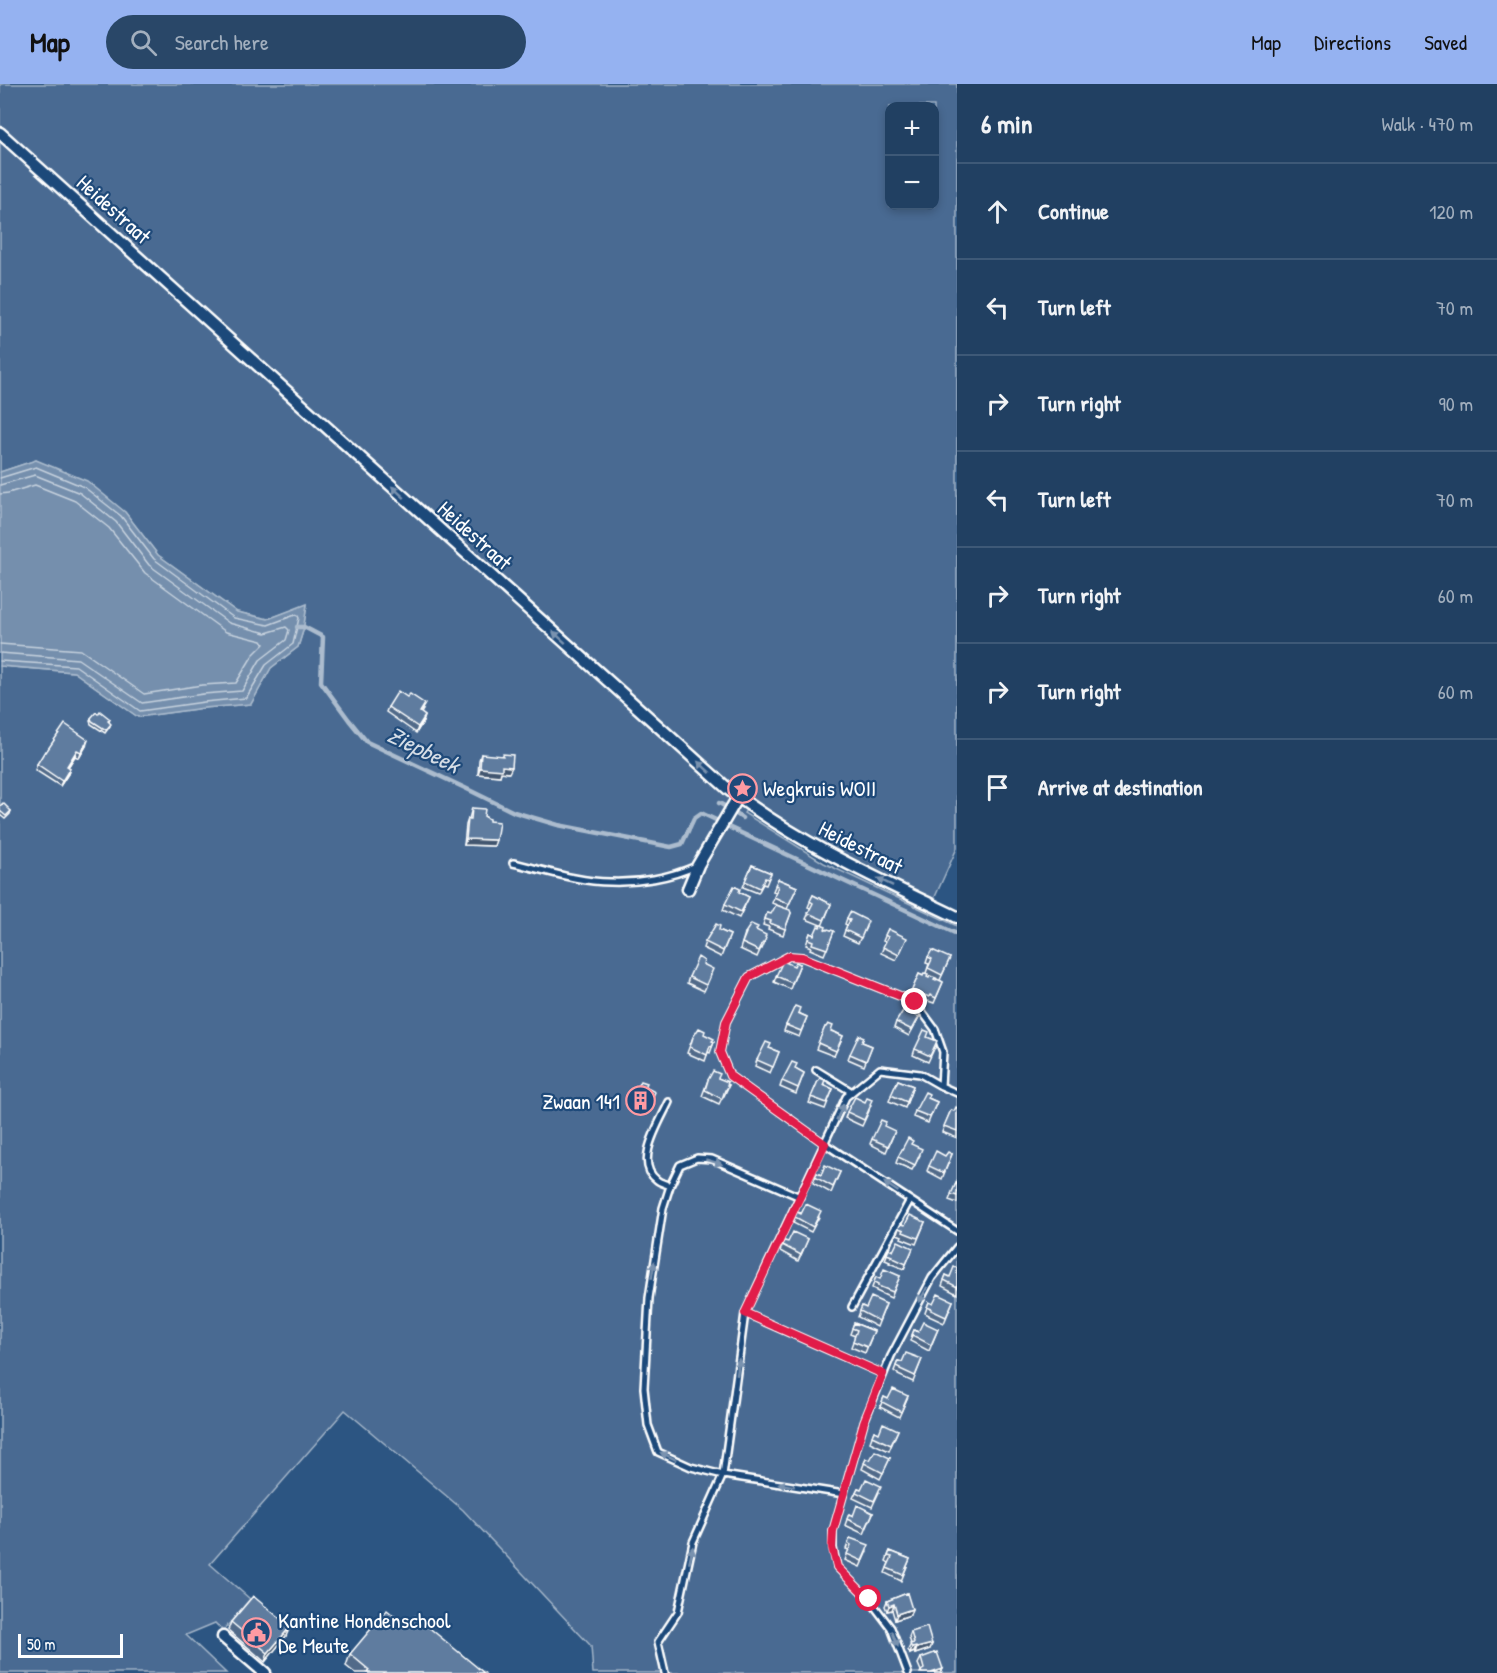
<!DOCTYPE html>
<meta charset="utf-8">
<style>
body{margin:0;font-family:"Patrick Hand",sans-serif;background:#294768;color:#f1f3f6}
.controls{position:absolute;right:18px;top:18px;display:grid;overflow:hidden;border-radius:12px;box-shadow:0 3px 9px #0003}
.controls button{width:54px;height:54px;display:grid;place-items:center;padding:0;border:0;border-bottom:2px solid #3e5977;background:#214062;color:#f1f3f6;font:30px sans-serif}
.scale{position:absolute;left:18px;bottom:15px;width:105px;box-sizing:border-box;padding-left:6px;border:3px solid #fff;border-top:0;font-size:16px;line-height:21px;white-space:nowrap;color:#fff;-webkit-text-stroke:4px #1f4a7a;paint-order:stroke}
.stop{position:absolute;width:18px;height:18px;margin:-14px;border:4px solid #e11d48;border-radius:50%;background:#fff}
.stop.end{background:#e11d48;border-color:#fff;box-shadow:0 2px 6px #0008}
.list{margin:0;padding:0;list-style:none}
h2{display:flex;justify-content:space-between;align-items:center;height:78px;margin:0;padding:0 24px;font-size:26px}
h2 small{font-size:20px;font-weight:400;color:#a2afbe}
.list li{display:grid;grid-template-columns:39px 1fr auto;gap:18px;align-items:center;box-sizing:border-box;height:96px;padding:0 24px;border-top:2px solid #3e5977}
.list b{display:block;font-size:22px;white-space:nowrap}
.list em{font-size:20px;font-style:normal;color:#a2afbe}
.icon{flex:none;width:33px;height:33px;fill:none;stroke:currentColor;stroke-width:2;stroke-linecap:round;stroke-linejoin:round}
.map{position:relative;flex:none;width:957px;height:1589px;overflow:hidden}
header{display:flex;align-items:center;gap:36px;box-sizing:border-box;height:84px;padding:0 30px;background:#95b2f1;color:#111}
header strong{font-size:28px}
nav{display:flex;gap:33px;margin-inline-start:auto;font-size:21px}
.search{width:420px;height:54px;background:#294768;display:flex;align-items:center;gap:15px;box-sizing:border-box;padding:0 21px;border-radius:33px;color:#a2afbe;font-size:22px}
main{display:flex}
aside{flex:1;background:#214062}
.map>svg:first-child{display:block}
.green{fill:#486b92;stroke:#a4b5c8;stroke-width:1.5;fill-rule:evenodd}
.water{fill:#748fad;stroke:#acbcce;stroke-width:1.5}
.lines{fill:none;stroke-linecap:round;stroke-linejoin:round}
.shore{stroke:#c7d2de;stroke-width:1.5}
.stream{stroke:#acbcce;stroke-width:4.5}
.service-casing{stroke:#fff;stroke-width:10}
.minor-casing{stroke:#fff;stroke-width:15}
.service{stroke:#1f4a7a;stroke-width:5}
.minor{stroke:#1f4a7a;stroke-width:10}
.wall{fill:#516b89;stroke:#fff;stroke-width:1.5}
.shaded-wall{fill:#42576f;stroke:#fff;stroke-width:1.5}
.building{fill:#5e7c9f;stroke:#fff;stroke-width:1.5}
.oneway{fill:#7992af}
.route{stroke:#e11d48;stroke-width:8}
.labels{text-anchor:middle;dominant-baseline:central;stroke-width:4.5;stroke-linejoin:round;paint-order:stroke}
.street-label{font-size:22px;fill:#fff;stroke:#1f4a7a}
.poi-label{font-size:22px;fill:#fff;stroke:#1f4a7a;text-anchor:start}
.water-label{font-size:24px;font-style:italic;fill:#d5dde6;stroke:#1f4a7a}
</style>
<header>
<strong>Map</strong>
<div class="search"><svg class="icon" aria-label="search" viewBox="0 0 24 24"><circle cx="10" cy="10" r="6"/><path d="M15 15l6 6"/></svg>Search here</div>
<nav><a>Map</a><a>Directions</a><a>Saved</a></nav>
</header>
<main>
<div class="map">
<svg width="957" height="1589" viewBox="0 0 957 1589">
<rect width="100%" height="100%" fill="#2c5582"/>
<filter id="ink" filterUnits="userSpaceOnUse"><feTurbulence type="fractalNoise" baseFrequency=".0167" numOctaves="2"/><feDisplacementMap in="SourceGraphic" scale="12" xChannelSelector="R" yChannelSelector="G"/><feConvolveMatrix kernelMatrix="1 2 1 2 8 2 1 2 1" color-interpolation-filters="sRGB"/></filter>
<g filter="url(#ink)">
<path class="green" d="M0 0H957V764L934 815 831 766 753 716 744 729 824 779 957 842V1589H593L591 1562 463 1426 345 1326 210 1480 250 1515 223 1547 215 1539 186 1551 226 1589H0V582L74 588 138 633 204 624 251 620 271 584 298 563 303 547 307 521 268 535 237 528 158 471 125 428 36 376 0 388ZM890 22H934V122H890Z"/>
<path class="water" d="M36 376 87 397 125 428 158 471 237 528 268 535 307 520 303 547 298 563 271 584 251 620 204 624 138 633 74 588 0 582V388Z"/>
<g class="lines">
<path class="shore" d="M0 394 36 383 84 403 121 432 154 475 234 534 268 541 295 531 298 532 299 534 293 560 266 581 246 614 204 618 140 627 76 582 0 577
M0 401 35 391 80 409 116 438 149 481 229 539 266 549 286 543 289 546 286 556 260 576 242 607 203 610 142 619 78 575 0 569
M0 410 8 409 35 401 75 417 109 444 145 489 226 548 262 557 264 560 253 571 236 599 202 601 144 610 81 566 0 560"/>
<path class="stream" d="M297 543H304L323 553 321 598 349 636 367 658 465 704 514 728 558 741 671 763 682 760 694 734 701 729 716 736
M719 719 728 724
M732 727 742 734
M724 741 957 850"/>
<defs>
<path id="service" d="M513 779C544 786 578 798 610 798 638 799 670 794 696 782
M816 986 852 1008
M957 1009 941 1002 943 968 935 945 915 918 802 873 789 872 749 893 726 938 720 968 730 992 825 1060 957 1147
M669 1018C660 1038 633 1079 657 1096 660 1099 667 1100 670 1102
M800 1113 712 1075 697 1074 680 1081 670 1102 663 1124 649 1214 644 1304 648 1341 658 1368 691 1383 723 1391 844 1410
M852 1223 910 1116
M883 1290 745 1229 846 1013 880 985 920 990 941 1002
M665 1589 658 1558 678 1528 693 1458 723 1391 745 1229
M908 1589 891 1544 869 1515 837 1483 833 1464V1447L864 1338 891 1272 932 1194 957 1163"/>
<path id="minor" d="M0 49 728 705C798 759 878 795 957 833
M688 805 698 781 738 713
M223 1553 265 1589"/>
</defs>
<use href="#service" class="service-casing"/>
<use href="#minor" class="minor-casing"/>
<use href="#service" class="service"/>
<use href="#minor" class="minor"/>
</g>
<path class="wall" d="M388 623 423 626 421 629 425 632 423 638 416 649 386 628Z
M98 630 110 635 109 638 110 642 105 649 91 640 90 637 91 634Z
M86 662 79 674 75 672 68 683 70 684 68 690 60 702 35 686 37 680 46 668Z
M481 670 509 689 501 688 500 692 478 690 479 676Z
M0 722 11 727 10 730 5 735 0 731Z
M472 724 484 732 494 762 464 761 466 741 468 735H469Z
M752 781 771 789 766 801 763 800 758 809 743 803Z
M778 795 797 803 787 825 791 829 783 851 768 845 769 843 763 841 767 829 771 830 784 824 772 819 776 808 773 807Z
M739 808 749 813 739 834 723 826 725 820Z
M813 811 831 820 822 842 825 845 827 846 834 847 824 871 810 865 811 863 806 861 810 849 814 851 821 841 806 835 811 824 808 823Z
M847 834 866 843 858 859 843 852 847 841 845 840Z
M888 845 904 859 896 876 881 869 886 858 883 857Z
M719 846 730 851 721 873 703 864 705 858Z
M756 846 765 853 764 860 762 865 761 864 757 873 740 865 745 849Z
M928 873 950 874 940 896 943 898 934 919 928 917 927 919 910 911 919 890 923 892 926 889 929 880 926 879Z
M703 880 711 891 704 907 687 899 689 893Z
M800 880 790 905 774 898 776 892Z
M798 929 807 933 799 953 784 947 786 941Z
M919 933 909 952 894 944 896 938Z
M825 943 843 952 834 972 816 965Z
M704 950 714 958 710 969 708 968 705 977 687 969 693 953Z
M862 958 872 962 864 982 848 975 850 970Z
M935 963 928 978 913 971 915 965Z
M769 964 779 968 770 989 755 982 757 976Z
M795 984 804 989 796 1010 780 1003 782 997Z
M718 994 729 1001 724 1012H723L719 1020 702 1012 708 996Z
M898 996 913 1002 905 1024 889 1017Z
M818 997 833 1005 825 1025 809 1019Z
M645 1003 653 1014 646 1028 630 1021 632 1015Z
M928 1014 937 1018 928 1039 913 1033 915 1027Z
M870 1020 869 1027 862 1042 845 1034 847 1028Z
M957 1024V1054L942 1048 951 1026 954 1027Z
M895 1047 886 1068 870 1060 872 1055Z
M911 1060 920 1071 912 1086 896 1079 898 1073Z
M952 1070 942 1095 927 1087 929 1082 945 1072Z
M840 1088 831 1109 813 1099 817 1089 821 1091Z
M957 1097V1119L949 1116Z
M797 1128 819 1133 811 1148 793 1139Z
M925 1138 916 1160 901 1154 902 1152 897 1150 899 1144 905 1141Z
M808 1155 798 1177 780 1167 784 1157 788 1158Z
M889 1165 893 1167 911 1169 904 1185 889 1179 890 1178 885 1176Z
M957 1184V1210L942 1202 946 1191 950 1193Z
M900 1192 891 1214 876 1207V1206L872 1204 876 1193 880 1195Z
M953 1217 944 1239 929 1232V1231L925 1229 929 1218 933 1220Z
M886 1220 877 1243 858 1233 862 1222 866 1224Z
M854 1239 874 1247 865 1269 851 1263 855 1252 850 1250Z
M938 1245 929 1267 910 1257 914 1246 918 1248Z
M922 1275 913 1298 898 1291V1290L894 1287 898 1277 902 1278Z
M908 1312 899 1333 880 1323 884 1313 888 1315Z
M898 1346 889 1367 870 1358 874 1347 879 1349Z
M890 1374 880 1395 862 1385 866 1375 870 1376Z
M858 1404 861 1405 879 1408 872 1423 853 1414Z
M873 1429 864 1450 845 1441 849 1430 853 1432Z
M850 1454 867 1467 860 1483 845 1476 849 1466 846 1465Z
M890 1467 910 1475 901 1497 885 1489 889 1479 886 1477Z
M907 1509 910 1531 895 1536 892 1526 887 1527 885 1522 887 1517Z
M231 1538 286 1552 265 1578 228 1546Z
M407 1542 484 1589H355L346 1582 350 1570Z
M911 1548 932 1560 930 1565 915 1570 914 1568 910 1570 908 1566 911 1560 909 1553Z
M921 1574 941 1589H920L921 1587 918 1580Z"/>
<path class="shaded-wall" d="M425 632 423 638 416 649 418 643Z
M88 656 86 662 79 674 81 668Z
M77 666 75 672 65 688 67 682Z
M502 682 512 683 509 689 501 688 500 692 478 690 480 684Z
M70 684 68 690 60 702 62 697Z
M466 755 496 756 494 762 464 761Z
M894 1520 892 1526 887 1527 889 1522Z
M912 1525 910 1531 895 1536 897 1530Z
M290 1543 286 1552 265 1578 268 1569Z
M932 1560 930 1565 915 1570 917 1564Z
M916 1563 914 1568 910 1570 912 1564Z
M943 1585 941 1589H931Z"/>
<path class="building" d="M398 607 407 613 410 610 425 620 420 628 425 632 418 643 388 623Z
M100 627 110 635 108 637 111 640 106 646 92 637 91 634 96 628 98 630Z
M65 640 88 656 81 668 77 666 67 682 70 684 62 697 37 680 45 667 46 668Z
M481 670 503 672V670L513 671 512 683 502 682V686L480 684Z
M3 719 11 727 6 732 0 727V722Z
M472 724 485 725 484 732 489 735V737L499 738 496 756 466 755 468 735H471Z
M752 781 771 789 768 795 765 794 760 804 745 797Z
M778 795 797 803 789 820 774 813 778 802 775 801Z
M734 802 740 805 739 808 749 813 741 828 725 820Z
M813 811 831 820 824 836 808 829 813 819 810 817Z
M776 821 790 826 791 829 785 845 770 839 771 837 765 835 767 829 771 830Z
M850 828 868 837 861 854 845 846 850 836 847 834Z
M716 840 720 842 719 846 730 851 723 867 705 858Z
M751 840 758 843 756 846 766 851 765 853 766 854 764 859 763 858 759 867 742 859 746 849H745Z
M821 841 826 843 825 845 827 846 828 845 834 847 827 865 812 860 813 857 808 855 810 849 814 851 818 842 820 843Z
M888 845 907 854 899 871 883 863 888 853 885 851Z
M932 866 950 874 942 891 928 884 932 875 928 873Z
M698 873 704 877 703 880 713 885 706 901 689 893Z
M783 877 794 882 796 878 800 880 792 899 776 892Z
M924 889 928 890 927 893 929 894 930 892 936 894 934 896 936 897 937 895 943 898 936 914 930 911 929 913 912 906 919 890 923 892Z
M795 922 800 924 798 929 807 933 801 947 786 941Z
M906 922 910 924 908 928 919 933 912 946 896 938Z
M828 940 833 942 831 947 843 952 836 967 818 959 825 943H826Z
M699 944 705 947 704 950 714 955 712 957 714 958 712 963 710 962 707 971 690 963 693 953Z
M924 946 929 948 927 953 937 957 930 972 915 965Z
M859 951 864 953 862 958 872 962 866 977 850 970Z
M766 958 771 960 769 964 779 968 773 983 757 976Z
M792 978 797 980 795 984 804 989 798 1004 782 997Z
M713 987 720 990 718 994 728 998 727 1001H729L726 1006H725L722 1015 705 1006 708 996Z
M820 994 825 996 823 1001 833 1005 827 1019 811 1013 818 997Z
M898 996 913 1002 907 1018 891 1011Z
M641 997 647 999 645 1003 655 1008 648 1023 632 1015Z
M925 1008 929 1010 928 1014 937 1018 930 1033 915 1027Z
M855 1013 865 1018 867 1014 872 1016 870 1020 871 1021 864 1036 847 1028Z
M956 1023 957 1024V1047L944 1042 951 1026 954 1027Z
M881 1036 886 1038 884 1042 895 1047 888 1062 872 1055Z
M908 1054 913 1057 911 1060 922 1065 915 1081 898 1073Z
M936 1067 945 1072 948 1068 952 1070 944 1089 929 1082Z
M825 1081 840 1088 833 1103 815 1093 817 1089 821 1091Z
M957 1097V1112L951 1110Z
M806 1120 821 1127 813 1143 795 1133 797 1128 801 1130Z
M910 1131 925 1138 918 1154 903 1148 904 1146 899 1144 901 1140 905 1141Z
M793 1148 808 1155 801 1171 782 1161 784 1157 788 1158Z
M898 1157 913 1164 906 1180 891 1173 892 1172 887 1170 889 1165 893 1167Z
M954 1183 957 1184V1203L944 1196 946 1191 950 1193Z
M884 1185 900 1192 893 1208 878 1202V1200L874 1198 876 1193 880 1195Z
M938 1210 953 1217 946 1233 931 1226 932 1225 927 1223 929 1218 933 1220Z
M871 1213 886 1220 879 1237 860 1227 862 1222 866 1224Z
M923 1238 938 1245 931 1261 912 1251 914 1246 918 1248Z
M854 1239 874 1247 867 1263 853 1257 857 1246 852 1244Z
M906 1269 922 1275 915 1292 900 1285V1284L896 1282 898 1277 902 1278Z
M893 1305 908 1312 901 1328 882 1318 884 1313 888 1315Z
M883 1339 898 1346 891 1361 872 1352 874 1347 879 1349Z
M875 1367 890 1374 883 1389 864 1379 866 1375 870 1376Z
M866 1395 881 1402 874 1417 856 1408 858 1404 861 1405Z
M857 1421 873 1429 866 1444 847 1435 849 1430 853 1432Z
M850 1454 869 1461 862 1477 847 1470 851 1461 848 1459Z
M890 1467 910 1475 903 1491 887 1484 892 1473 888 1472Z
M907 1509 912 1525 897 1530 894 1520 889 1522 887 1517Z
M253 1512 290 1543 268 1569 231 1538Z
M387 1526 407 1542 415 1532 484 1589H367L369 1586 350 1570Z
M927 1543 932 1560 917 1564 916 1563 912 1564 910 1560 914 1559 911 1548Z
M937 1568 943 1585 931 1589H922L921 1587 924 1585 921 1574Z"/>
<defs><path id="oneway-solid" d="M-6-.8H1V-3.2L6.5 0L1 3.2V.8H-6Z" transform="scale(1.5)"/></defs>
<g class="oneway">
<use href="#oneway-solid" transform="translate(398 408) rotate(-138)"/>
<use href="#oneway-solid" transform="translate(559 553) rotate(-138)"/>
<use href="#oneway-solid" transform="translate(704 683) rotate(-138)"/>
<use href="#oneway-solid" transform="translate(885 798) rotate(-154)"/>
<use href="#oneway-solid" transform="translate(840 1028) rotate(-66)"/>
<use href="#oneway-solid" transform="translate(714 1078) rotate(16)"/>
<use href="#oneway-solid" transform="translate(891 1103) rotate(-146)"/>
<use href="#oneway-solid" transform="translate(653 1186) rotate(-81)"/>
<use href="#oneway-solid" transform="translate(923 1211) rotate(118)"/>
<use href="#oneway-solid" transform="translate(738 1283) rotate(-83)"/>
<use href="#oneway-solid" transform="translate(668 1372) rotate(-155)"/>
<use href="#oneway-solid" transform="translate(786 1401) rotate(-171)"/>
<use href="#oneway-solid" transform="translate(691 1471) rotate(-78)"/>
<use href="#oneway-solid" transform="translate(895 1555) rotate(69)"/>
</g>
</g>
<g class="lines" filter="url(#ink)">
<path class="route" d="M869 1515 837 1483 832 1464 833 1447 864 1338 883 1290 745 1229 825 1060 730 992 720 968 726 938 749 893 789 872 802 873 915 918"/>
</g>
<defs>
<symbol id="sight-ring" viewBox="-11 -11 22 22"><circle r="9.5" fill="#1f4a7a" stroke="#ff9aa2" stroke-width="1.5"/><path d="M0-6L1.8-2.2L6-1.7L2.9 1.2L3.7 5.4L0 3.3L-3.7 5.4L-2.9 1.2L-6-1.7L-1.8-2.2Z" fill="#ff9aa2"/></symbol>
<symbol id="building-ring" viewBox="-11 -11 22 22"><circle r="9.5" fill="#1f4a7a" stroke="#ff9aa2" stroke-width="1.5"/><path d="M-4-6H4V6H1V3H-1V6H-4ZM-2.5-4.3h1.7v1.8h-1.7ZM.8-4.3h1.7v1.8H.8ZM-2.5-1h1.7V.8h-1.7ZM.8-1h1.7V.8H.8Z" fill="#ff9aa2"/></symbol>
<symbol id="civic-ring" viewBox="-11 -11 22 22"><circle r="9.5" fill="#1f4a7a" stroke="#ff9aa2" stroke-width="1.5"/><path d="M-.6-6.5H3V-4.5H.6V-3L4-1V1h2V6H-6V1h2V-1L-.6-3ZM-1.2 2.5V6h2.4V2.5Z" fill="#ff9aa2"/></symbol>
</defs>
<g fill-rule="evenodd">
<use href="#sight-ring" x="726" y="688" width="33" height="33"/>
<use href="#building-ring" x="624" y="1000" width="33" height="33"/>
<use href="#civic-ring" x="240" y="1532" width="33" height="33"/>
</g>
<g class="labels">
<g class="street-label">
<text transform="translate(114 125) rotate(42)">Heidestraat</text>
<text transform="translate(475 451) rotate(42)">Heidestraat</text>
<text transform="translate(861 763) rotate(27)">Heidestraat</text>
</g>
<g class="poi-label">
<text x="763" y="704">Wegkruis WOII</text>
<text x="620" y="1017" text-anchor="end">Zwaan 141</text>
<text x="278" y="1536">Kantine Hondenschool<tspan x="278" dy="25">De Meute</tspan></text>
</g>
<g class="water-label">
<text transform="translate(424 665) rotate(26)">Ziepbeek</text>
</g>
</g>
</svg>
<div class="controls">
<button>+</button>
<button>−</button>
</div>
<div class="scale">50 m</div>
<div class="stop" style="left:869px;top:1515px"></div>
<div class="stop end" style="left:915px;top:918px"></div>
</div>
<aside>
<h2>6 min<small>Walk · 470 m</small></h2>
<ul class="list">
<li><svg class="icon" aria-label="ahead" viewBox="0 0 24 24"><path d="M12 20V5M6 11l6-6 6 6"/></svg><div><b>Continue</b></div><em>120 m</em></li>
<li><svg class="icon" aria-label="left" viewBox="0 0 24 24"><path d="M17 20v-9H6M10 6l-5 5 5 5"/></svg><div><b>Turn left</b></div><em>70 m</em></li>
<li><svg class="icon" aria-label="right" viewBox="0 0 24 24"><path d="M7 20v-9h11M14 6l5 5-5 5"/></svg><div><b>Turn right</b></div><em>90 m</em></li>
<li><svg class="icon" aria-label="left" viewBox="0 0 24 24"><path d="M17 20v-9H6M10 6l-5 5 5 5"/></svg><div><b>Turn left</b></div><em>70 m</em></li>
<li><svg class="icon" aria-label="right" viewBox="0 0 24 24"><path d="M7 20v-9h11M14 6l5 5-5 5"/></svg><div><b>Turn right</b></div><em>60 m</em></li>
<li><svg class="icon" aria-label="right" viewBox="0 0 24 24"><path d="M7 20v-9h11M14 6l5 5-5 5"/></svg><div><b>Turn right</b></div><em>60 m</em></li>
<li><svg class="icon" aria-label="arrive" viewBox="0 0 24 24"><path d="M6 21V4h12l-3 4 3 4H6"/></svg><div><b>Arrive at destination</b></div></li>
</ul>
</aside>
</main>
